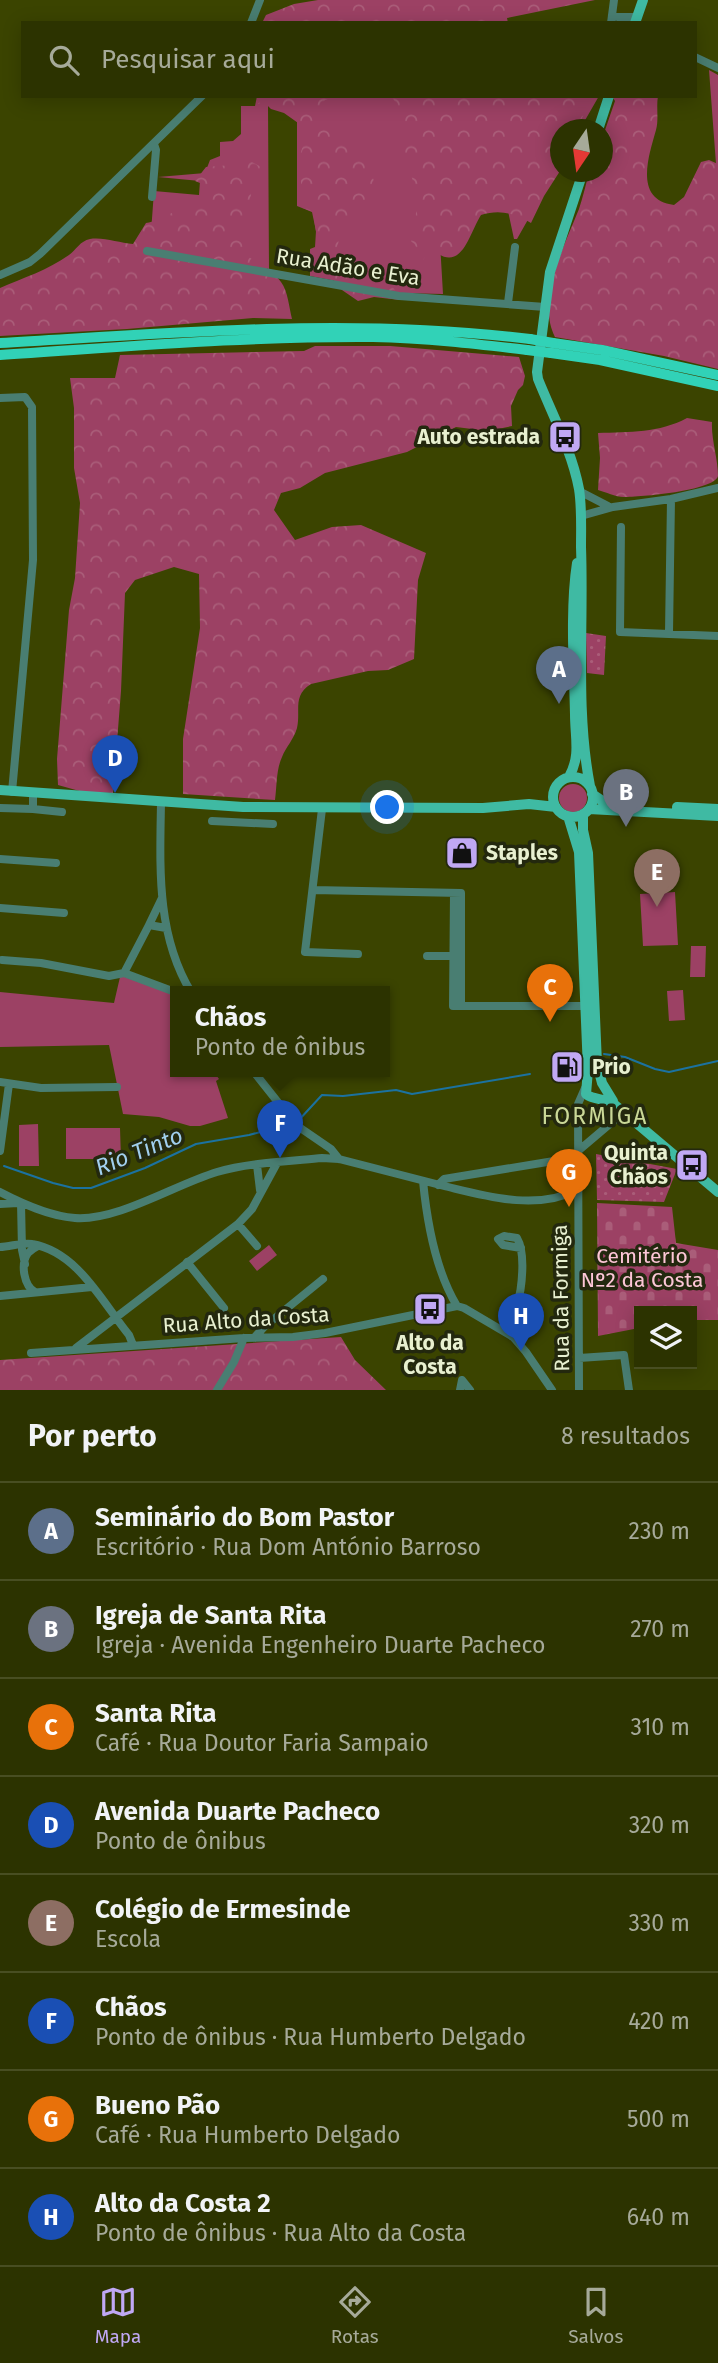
<!DOCTYPE html>
<html lang="pt">
<meta charset="utf-8">
<style>
body{margin:0;font-family:"Fira Sans",sans-serif;background:#383f0f;color:#f1f3f6}
.controls{position:absolute;right:21px;bottom:21px;display:grid;overflow:hidden;border-radius:0px;box-shadow:0 4px 18px #0003}
.controls button{width:63px;height:63px;display:grid;place-items:center;padding:0;border:0;border-bottom:2px solid #484e22;background:#2c3300;color:#f1f3f6;font:35px sans-serif}
.compass{position:absolute;left:550px;top:119px;width:63px;height:63px;border-radius:50%;background:#2c3300;box-shadow:0 4px 18px #0003;rotate:193deg}
.you{position:absolute;left:388px;top:808px;width:24px;height:24px;margin:-18px;border:5px solid #fff;border-radius:50%;background:#1a73e8;box-shadow:0 0 0 10px #1a73e833}
.badge{display:grid;place-items:center;width:46px;height:46px;border-radius:50%;background:#c0a8f4;color:#fff;font-size:23px;font-weight:700}
.pin{position:absolute;translate:-50% -58px;filter:drop-shadow(0 2px 4px #0008)}
.pin::after{content:'';position:absolute;top:37px;width:24px;height:21px;background:inherit;clip-path:polygon(0 0,100% 0,50% 100%)}
.popup{position:absolute;left:170px;top:986px;width:220px;height:91px;box-sizing:border-box;display:grid;place-content:center;border-radius:0px;background:#2c3300;filter:drop-shadow(0 2px 5px #0005);font-size:23px;white-space:nowrap;color:#a6aa99}
.popup b{font-size:26px;color:#f1f3f6}
.popup::after{content:'';position:absolute;left:50%;top:100%;margin-left:-14px;border:14px solid transparent;border-top-color:#2c3300}
.list{margin:0;padding:0;list-style:none}
h2{display:flex;justify-content:space-between;align-items:center;height:91px;margin:0;padding:0 28px;font-size:30px}
h2 small{font-size:23px;font-weight:400;color:#a6aa99}
.list li{display:grid;grid-template-columns:46px 1fr auto;gap:21px;align-items:center;box-sizing:border-box;height:98px;padding:0 28px;border-top:2px solid #484e22}
.list b{display:block;font-size:26px;white-space:nowrap}
.list p{margin:0;font-size:23px;white-space:nowrap;color:#a6aa99}
.list em{font-size:23px;font-style:normal;color:#a6aa99}
.icon{flex:none;width:38px;height:38px;fill:none;stroke:currentColor;stroke-width:2;stroke-linecap:round;stroke-linejoin:round}
.map{position:relative;flex:none;width:718px;height:1390px;overflow:hidden}
.search{position:absolute;background:#2c3300;box-shadow:0 4px 18px #0003;left:21px;right:21px;top:21px;height:77px;display:flex;align-items:center;gap:18px;box-sizing:border-box;padding:0 24px;border-radius:0px;color:#a6aa99;font-size:26px}
.sheet{height:875px;background:#2c3300}
nav{display:flex;justify-content:space-around;align-items:center;box-sizing:border-box;height:98px;border-top:2px solid #484e22;background:#2c3300;font-size:19px;color:#a6aa99}
nav a{display:grid;justify-items:center;gap:4px}
nav .on{color:#c0a8f4}
.map>svg:first-child{display:block}
.grass{fill:#9c4164}
.forest{fill:url(#forest-crowns)}
.cemetery{fill:url(#cemetery-stones)}
.park{fill:url(#park-dots)}
.lines{fill:none;stroke-linecap:round;stroke-linejoin:round}
.stream{stroke:#1b72a0;stroke-width:2}
.minor{stroke:#497e72;stroke-width:8}
.major{stroke:#3fbaa3;stroke-width:10}
.highway{stroke:#31d2b7;stroke-width:10}
.highway-bridge{stroke:#31d2b7;stroke-width:10}
.labels{text-anchor:middle;dominant-baseline:central;stroke-width:7;stroke-linejoin:round;paint-order:stroke}
.street-label{font-size:21px;fill:#e8f0d0;stroke:#23280e}
.poi-label{font-size:21px;font-weight:bold;fill:#e8f0d0;stroke:#23280e;text-anchor:end}
.park-label{font-size:21px;fill:#fdc6d7;stroke:#23280e}
.neighbourhood-label{font-size:23px;letter-spacing:2px;fill:#cad897;stroke:#23280e}
.water-label{font-size:23px;font-style:italic;fill:#a1cfee;stroke:#23280e}
</style>
<div class="map">
<svg width="718" height="1390" viewBox="0 0 718 1390">
<defs>
<pattern id="forest-crowns" width="20" height="18" patternUnits="userSpaceOnUse" patternTransform="scale(1.75)"><rect width="20" height="18" fill="#9c4164"/><path d="M2 6a3 3 0 1 1 6 0M12 15a3 3 0 1 1 6 0" fill="none" stroke="#aa5d79"/></pattern>
<pattern id="cemetery-stones" width="16" height="16" patternUnits="userSpaceOnUse" patternTransform="scale(1.75)"><rect width="16" height="16" fill="#9c4164"/><path d="M2 7V4a2 2 0 0 1 4 0v3zM10 15v-3a2 2 0 0 1 4 0v3z" fill="#aa5d79"/></pattern>
<pattern id="park-dots" width="8" height="8" patternUnits="userSpaceOnUse" patternTransform="scale(1.75)"><rect width="8" height="8" fill="#9c4164"/><path d="M2 2h.1M6 6h.1" fill="none" stroke="#aa5d79" stroke-width="1.8" stroke-linecap="round"/></pattern>
</defs>
<rect width="100%" height="100%" fill="#3b4400"/>
<path class="grass" d="M709 70 718 75V191Z
M257 96H599L580 129 560 130V163L517 239H514L508 211 473 213 438 208 443 294 399 293 310 276V249L315 247 316 231 312 212 297 206V100L268 104 269 269 150 246 154 191 199 195 200 181 158 177 205 173 210 160 220 156V142L233 141 241 134V106H255Z
M559 798a14 14 0 1 1 28 0a14 14 0 1 1-28 0Z
M675 892 678 945 643 946 640 894Z
M691 946H706L705 977H690Z
M120 977H125L175 995V1072H214L219 1079 216 1081 228 1118 200 1126H190L159 1117 123 1114 109 1045 0 1047V992L114 1003Z
M683 990 685 1020 669 1021 667 991Z
M38 1124 39 1166H19V1125Z
M120 1128 121 1159H66V1128Z
M269 1245 277 1255 257 1271 249 1261Z"/>
<path class="forest" d="M318 0H595L507 18 508 23H262L266 15 294 4Z
M265 96H357L325 100 319 107 320 115C348 132 369 153 375 186L368 195 363 208 339 237 337 254C344 259 352 267 361 270 380 279 391 278 400 300L374 297 358 301 342 290 321 265 313 212 303 208C305 191 297 175 300 157 301 148 307 139 308 130L284 113 271 109 264 102 258 104Z
M391 96H591L588 98 587 107 577 129 560 130V171L544 196 531 223C515 213 499 209 481 215 469 234 462 273 434 251L428 253 422 261 416 247 411 241C421 209 416 178 400 149 407 131 403 111 391 96Z
M612 96H658C656 107 659 119 656 130 649 155 633 200 674 205L684 197 701 162 709 160 718 164V369L664 356 555 337C536 301 565 244 579 209 583 197 586 184 589 172H602L603 136 615 101Z
M245 158 261 167C258 174 254 182 252 190 248 203 255 213 243 223 236 268 260 254 281 282 288 291 289 308 292 319L253 318 127 329 0 336V288C23 278 48 270 69 255 76 250 80 241 90 239 104 237 119 243 133 244L146 223C163 220 164 216 178 210 187 206 196 206 205 201V185L195 181 206 167 232 165Z
M315 346H390L519 357 525 376 523 385 518 390 511 406 512 426 488 431 456 427 407 452 325 473 300 488 281 493 274 510 295 540 332 527 361 525 426 553 418 580 414 659 388 670 368 671 311 684C292 696 301 710 297 728 294 739 286 747 282 757 276 770 277 786 275 800L183 794V739L200 628 199 574 174 567 135 580 125 593 121 691 113 793 83 792 58 785 57 759 69 610 75 578 80 503 74 468V408L70 378H115L120 355 304 351Z
M687 418 712 422C711 439 718 458 718 476 714 491 639 497 624 497 615 497 606 492 598 490L600 458 598 433C630 432 659 433 687 418Z
M341 1337 355 1360 386 1390H0V1360Z"/>
<path class="cemetery" d="M597 1203 672 1207 676 1243 718 1250V1320H692V1311H639V1328L598 1336Z"/>
<path class="park" d="M586 633 606 636 604 675 587 673Z
M596 1154 677 1169 664 1202 597 1200Z"/>
<g class="lines">
<path class="stream" d="M604 1054 625 1057 655 1069 669 1072 718 1061
M298 1121 322 1095 343 1096 396 1090 412 1094 530 1074
M4 1166 53 1183 73 1188H91L145 1168 196 1144 249 1135 287 1125"/>
<path class="minor" d="M612 15 618 17H637
M251 23 260 0
M611 23 614 0
M695 57 718 68
M152 197 156 150 154 144
M147 251 399 296 545 307
M0 275 30 262 40 254 202 96
M508 303 515 247
M0 398 25 397 32 407 33 560 12 792
M579 491 608 506
M581 516 613 507 671 499 718 488
M621 527 620 632 718 636
M669 633 671 499
M161 802C160 867 156 934 191 992
M0 808 33 809V793
M33 809 62 812
M322 809 305 952 358 954
M212 821 273 824
M0 859 56 863
M313 890 461 893V1006
M454 893 453 1006H585
M162 898 149 925 166 928
M0 908 64 913
M427 956H453
M2 960 41 963 109 976 124 973
M124 973 149 925
M124 973 175 992
M254 1072 296 1125 331 1149 339 1159
M0 1082 41 1088 117 1087
M0 1151 9 1084
M578 1151 624 1112
M257 1165 260 1190
M423 1181C427 1222 435 1270 457 1306
M438 1185 444 1179 578 1157
M0 1192C23 1204 49 1216 75 1218 118 1221 174 1185 217 1172 247 1163 290 1161 322 1158L339 1159C374 1168 409 1177 444 1186 486 1196 536 1211 577 1190
M21 1203 22 1250 25 1264
M0 1204 18 1203
M238 1224 257 1246
M0 1247C10 1247 22 1242 32 1244 78 1252 102 1302 129 1335L133 1345
M187 1262 224 1308
M35 1292C24 1286 20 1264 28 1253 30 1251 36 1247 38 1246
M0 1296 92 1287
M504 1330C508 1322 514 1314 517 1305 522 1289 526 1253 517 1238L504 1236 498 1239 503 1245 521 1248
M254 1338 264 1327 323 1279
M76 1348 238 1224 252 1209 277 1163
M31 1353 244 1338 293 1337 325 1333 457 1306 464 1308 513 1337 526 1352 552 1390
M579 1358 624 1355 629 1390
M217 1390 234 1362 244 1338
M460 1390 462 1380 470 1390
M579 1390 578 1104 585 1088"/>
<path class="major" d="M635 23 643 0
M598 130 609 96
M583 172 550 272 537 372 538 379C552 414 572 451 579 489 582 508 581 528 581 547 584 626 575 708 590 786
M569 777C581 755 575 739 575 714 574 668 570 608 577 563
M553 797a20 20 0 1 1 40 0a20 20 0 1 1-40 0Z
M0 790 243 807 483 808 529 804 556 807
M592 794 604 802 616 804
M677 807 718 809
M589 809 718 816
M583 814V830L588 853 597 1064 602 1083 613 1101
M568 816 579 852 588 1070 586 1094C594 1101 605 1097 615 1105L718 1192"/>
<path class="highway" d="M0 343C176 333 353 317 530 339
M553 343 602 350 718 375
M551 353 600 360 718 386
M0 355C124 347 249 336 373 337 425 338 476 344 527 350"/>
<path class="highway-bridge" d="M530 339 553 343
M527 350 551 353"/>
</g>
<defs>
<symbol id="bus-square" viewBox="-11 -11 22 22"><rect x="-9" y="-9" width="18" height="18" rx="4" fill="#c0a8f4" stroke="#23280e"/><path d="M-5-6H5V4H4V6H2V4H-2V6H-4V4H-5ZM-3.5-4V0h7V-4ZM-3.5 1.2v1.5H-2V1.2ZM2 1.2v1.5H3.5V1.2Z" fill="#111"/></symbol>
<symbol id="shop-square" viewBox="-11 -11 22 22"><rect x="-9" y="-9" width="18" height="18" rx="4" fill="#c0a8f4" stroke="#23280e"/><path d="M-5-2.5h2.3a2.7 3.5 0 0 1 5.4 0H5L5.5 6h-11ZM-1.5-2.5h3a1.5 2.3 0 0 0-3 0Z" fill="#111"/></symbol>
<symbol id="fuel-square" viewBox="-11 -11 22 22"><rect x="-9" y="-9" width="18" height="18" rx="4" fill="#c0a8f4" stroke="#23280e"/><path d="M-5.5-6h7V0h2V4h1.3V-2.5L3-4.5l.8-.8L6-3V5H2.5V1h-1V6h-7ZM-4.2-4.7v3.2H.2V-4.7Z" fill="#111"/></symbol>
</defs>
<g fill-rule="evenodd">
<use href="#bus-square" x="546" y="418" width="38" height="38"/>
<use href="#shop-square" x="443" y="834" width="38" height="38"/>
<use href="#fuel-square" x="548" y="1048" width="38" height="38"/>
<use href="#bus-square" x="673" y="1146" width="38" height="38"/>
<use href="#bus-square" x="411" y="1290" width="38" height="38"/>
</g>
<g class="labels">
<g class="street-label">
<text transform="translate(348 267) rotate(9)">Rua Adão e Eva</text>
<text transform="translate(561 1298) rotate(-91)">Rua da Formiga</text>
<text transform="translate(246 1320) rotate(-4)">Rua Alto da Costa</text>
</g>
<g class="poi-label">
<text x="540" y="437">Auto estrada</text>
<text x="486" y="853" text-anchor="start">Staples</text>
<text x="592" y="1067" text-anchor="start">Prio</text>
<text x="668" y="1153">Quinta<tspan x="668" dy="24">Chãos</tspan></text>
<text x="430" y="1343" text-anchor="middle">Alto da<tspan x="430" dy="24">Costa</tspan></text>
</g>
<g class="park-label">
<text x="642" y="1256">Cemitério<tspan x="642" dy="24">Nº2 da Costa</tspan></text>
</g>
<g class="neighbourhood-label">
<text x="595" y="1116">FORMIGA</text>
</g>
<g class="water-label">
<text transform="translate(139 1151) rotate(-22)">Rio Tinto</text>
</g>
</g>
</svg>
<div class="controls">
<button><svg class="icon" aria-label="layers" viewBox="0 0 24 24"><path d="M12 4l9 5-9 5-9-5zM3 14l9 5 9-5"/></svg></button>
</div>
<svg class="compass" viewBox="-18 -18 36 36"><path d="M0-13l5 13h-10z" fill="#e53935"/><path d="M0 13l5-13h-10z" fill="#a6aa99"/></svg>
<div class="you"></div>
<div class="pin badge" style="left:559px;top:704px;background:#5c6f8a">A</div>
<div class="pin badge" style="left:626px;top:827px;background:#6b7280">B</div>
<div class="pin badge" style="left:550px;top:1022px;background:#e8710a">C</div>
<div class="pin badge" style="left:115px;top:793px;background:#1a4fb4">D</div>
<div class="pin badge" style="left:657px;top:907px;background:#8d6e63">E</div>
<div class="pin badge" style="left:280px;top:1158px;background:#1a4fb4">F</div>
<div class="popup"><b>Chãos</b>Ponto de ônibus</div>
<div class="pin badge" style="left:569px;top:1207px;background:#e8710a">G</div>
<div class="pin badge" style="left:521px;top:1351px;background:#1a4fb4">H</div>
<div class="search"><svg class="icon" aria-label="search" viewBox="0 0 24 24"><circle cx="10" cy="10" r="6"/><path d="M15 15l6 6"/></svg>Pesquisar aqui</div>
</div>
<section class="sheet">
<h2>Por perto<small>8 resultados</small></h2>
<ul class="list">
<li><span class="badge" style="background:#5c6f8a">A</span><div><b>Seminário do Bom Pastor</b><p>Escritório · Rua Dom António Barroso</p></div><em>230 m</em></li>
<li><span class="badge" style="background:#6b7280">B</span><div><b>Igreja de Santa Rita</b><p>Igreja · Avenida Engenheiro Duarte Pacheco</p></div><em>270 m</em></li>
<li><span class="badge" style="background:#e8710a">C</span><div><b>Santa Rita</b><p>Café · Rua Doutor Faria Sampaio</p></div><em>310 m</em></li>
<li><span class="badge" style="background:#1a4fb4">D</span><div><b>Avenida Duarte Pacheco</b><p>Ponto de ônibus</p></div><em>320 m</em></li>
<li><span class="badge" style="background:#8d6e63">E</span><div><b>Colégio de Ermesinde</b><p>Escola</p></div><em>330 m</em></li>
<li><span class="badge" style="background:#1a4fb4">F</span><div><b>Chãos</b><p>Ponto de ônibus · Rua Humberto Delgado</p></div><em>420 m</em></li>
<li><span class="badge" style="background:#e8710a">G</span><div><b>Bueno Pão</b><p>Café · Rua Humberto Delgado</p></div><em>500 m</em></li>
<li><span class="badge" style="background:#1a4fb4">H</span><div><b>Alto da Costa 2</b><p>Ponto de ônibus · Rua Alto da Costa</p></div><em>640 m</em></li>
</ul>
</section>
<nav>
<a class="on"><svg class="icon" aria-label="map" viewBox="0 0 24 24"><path d="M3 6l6-2 6 2 6-2v14l-6 2-6-2-6 2zM9 4v14M15 6v14"/></svg>Mapa</a>
<a><svg class="icon" aria-label="directions" viewBox="0 0 24 24"><path d="M12 3l9 9-9 9-9-9zM9 14v-3h6M13 9l2 2-2 2"/></svg>Rotas</a>
<a><svg class="icon" aria-label="saved" viewBox="0 0 24 24"><path d="M7 4h10v16l-5-4-5 4z"/></svg>Salvos</a>
</nav>
